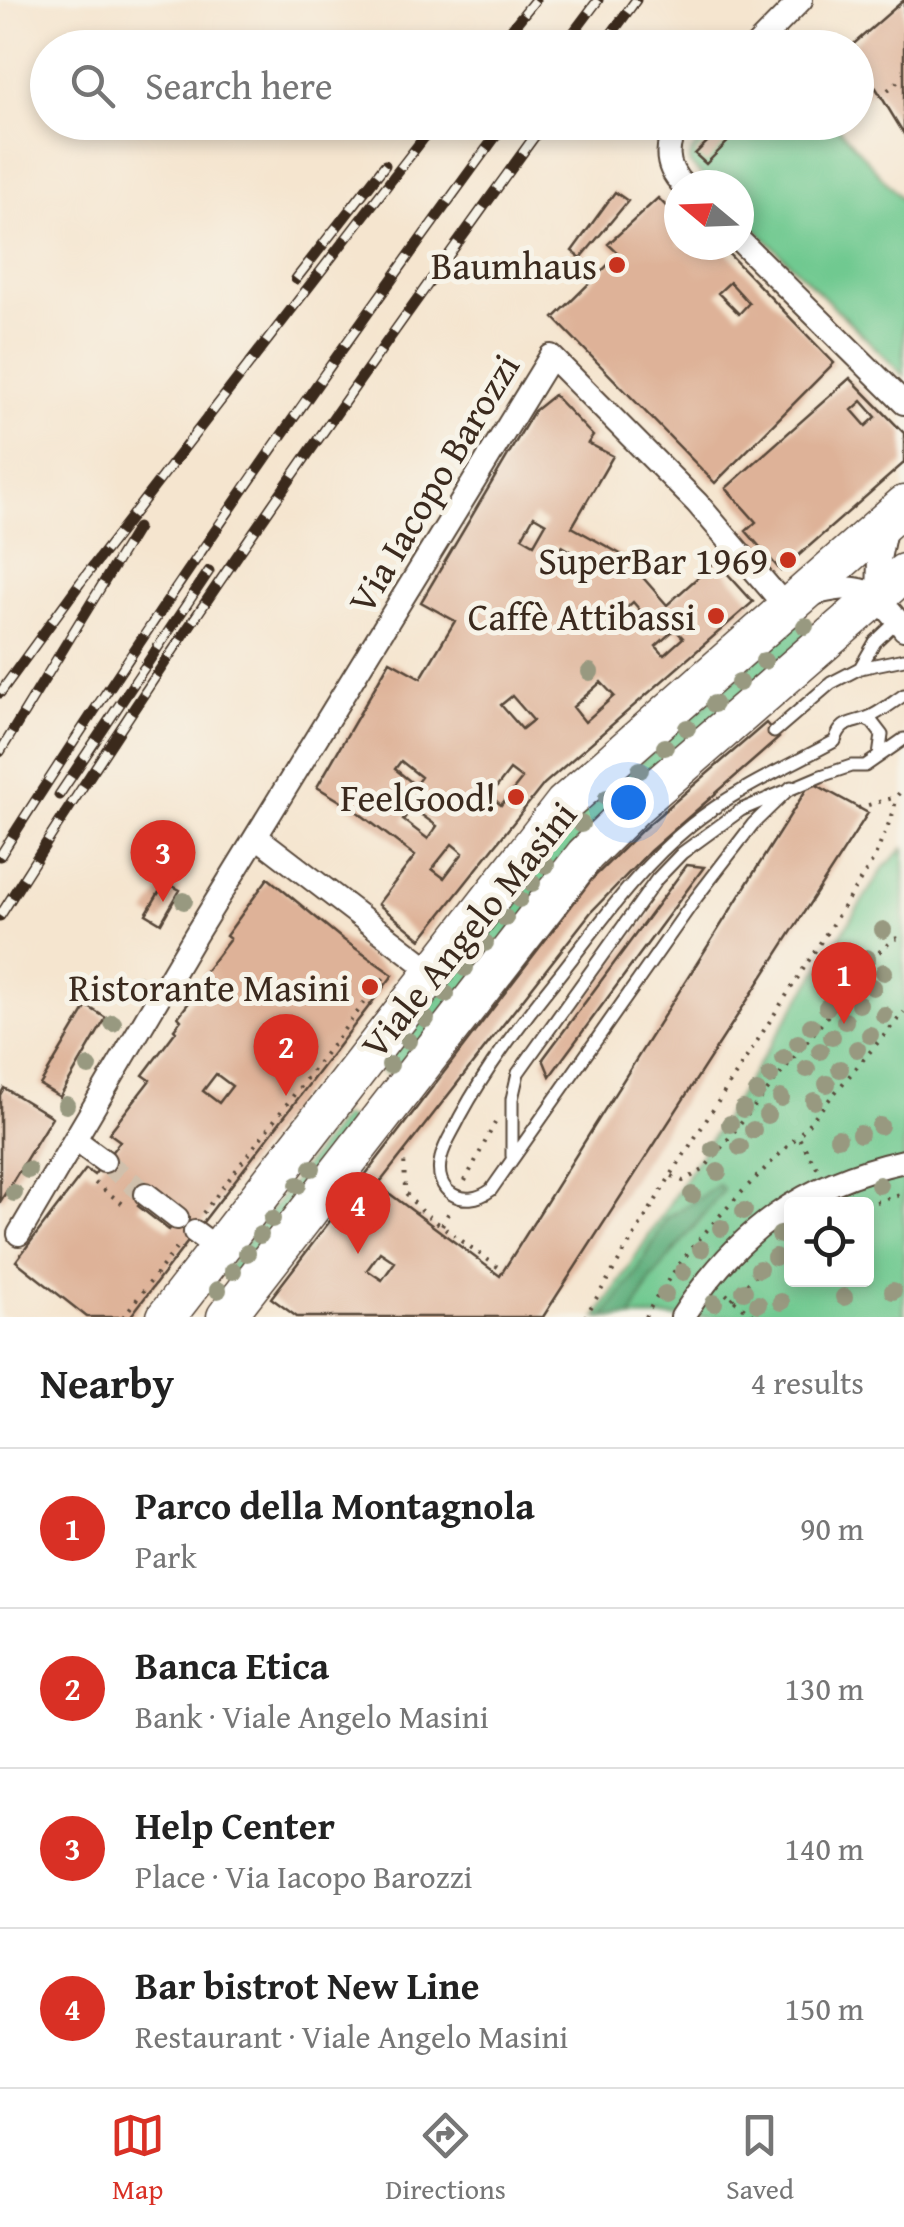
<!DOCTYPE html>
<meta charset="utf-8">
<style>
body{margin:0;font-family:"Gentium Book Plus",serif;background:#f2f2f2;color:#222}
.controls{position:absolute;right:30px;bottom:30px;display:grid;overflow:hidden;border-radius:10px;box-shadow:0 5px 15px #0003}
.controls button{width:90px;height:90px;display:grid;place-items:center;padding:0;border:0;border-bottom:2px solid #e0e0e0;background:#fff;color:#222;font:50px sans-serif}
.compass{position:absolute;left:664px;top:170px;width:90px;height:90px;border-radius:50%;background:#fff;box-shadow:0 5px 15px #0003;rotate:289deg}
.you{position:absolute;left:628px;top:802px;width:35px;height:35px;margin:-25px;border:8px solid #fff;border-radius:50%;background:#1a73e8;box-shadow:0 0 0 15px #1a73e833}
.badge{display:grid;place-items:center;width:65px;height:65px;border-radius:50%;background:#d93025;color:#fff;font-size:32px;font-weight:700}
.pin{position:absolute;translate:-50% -82px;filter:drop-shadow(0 2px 5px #0008)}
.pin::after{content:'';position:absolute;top:52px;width:35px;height:30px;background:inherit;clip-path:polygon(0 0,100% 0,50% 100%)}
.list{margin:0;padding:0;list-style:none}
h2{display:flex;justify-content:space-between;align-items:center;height:130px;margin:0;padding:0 40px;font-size:42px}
h2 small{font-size:32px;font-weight:400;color:#767676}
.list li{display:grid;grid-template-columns:65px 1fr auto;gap:30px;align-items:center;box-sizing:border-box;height:160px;padding:0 40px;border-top:2px solid #e0e0e0}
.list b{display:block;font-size:38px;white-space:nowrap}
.list p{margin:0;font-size:32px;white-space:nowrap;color:#767676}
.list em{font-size:32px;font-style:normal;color:#767676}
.icon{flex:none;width:55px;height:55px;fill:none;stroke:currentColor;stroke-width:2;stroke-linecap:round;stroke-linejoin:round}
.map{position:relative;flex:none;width:904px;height:1317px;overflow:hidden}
.search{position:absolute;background:#fff;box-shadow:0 5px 15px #0003;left:30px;right:30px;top:30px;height:110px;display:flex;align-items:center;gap:25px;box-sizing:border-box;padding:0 35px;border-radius:55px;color:#767676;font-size:38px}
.sheet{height:770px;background:#fff}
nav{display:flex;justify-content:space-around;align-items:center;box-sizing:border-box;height:140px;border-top:2px solid #e0e0e0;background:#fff;font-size:28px;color:#767676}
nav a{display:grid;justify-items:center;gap:5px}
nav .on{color:#d93025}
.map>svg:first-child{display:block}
.green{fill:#6fc990;stroke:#557a57;stroke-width:2.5;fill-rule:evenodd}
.forest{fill:#5bad7a;stroke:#4b6c4c;stroke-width:2.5}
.building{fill:#deb298;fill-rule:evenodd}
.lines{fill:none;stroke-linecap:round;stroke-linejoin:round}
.street-tunnel{stroke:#d0c0ac;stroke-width:22;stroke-dasharray:22 11;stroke-linecap:butt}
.lane-casing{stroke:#574639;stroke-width:15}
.street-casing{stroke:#574639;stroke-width:26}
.primary-casing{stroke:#574639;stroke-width:41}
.path{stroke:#574639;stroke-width:4;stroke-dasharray:2.5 8;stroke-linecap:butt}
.lane{stroke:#fff;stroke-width:11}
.street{stroke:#fff;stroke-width:22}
.primary{stroke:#fff;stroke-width:38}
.rail-casing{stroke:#3b2a1e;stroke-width:11}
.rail{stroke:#f7f3e8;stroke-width:8;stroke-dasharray:22;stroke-linecap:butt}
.tree{fill:#989980}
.poi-dot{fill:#c8321e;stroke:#f7f3e8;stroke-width:4}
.labels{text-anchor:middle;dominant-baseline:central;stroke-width:10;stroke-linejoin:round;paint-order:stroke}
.poi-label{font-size:38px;fill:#3b2a1e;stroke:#f7f3e8;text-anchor:end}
.street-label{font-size:38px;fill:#3b2a1e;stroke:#f7f3e8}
</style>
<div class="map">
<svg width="904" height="1317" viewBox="0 0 904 1317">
<rect width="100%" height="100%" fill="#f7f3e8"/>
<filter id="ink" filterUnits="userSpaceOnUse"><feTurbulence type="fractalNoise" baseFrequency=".01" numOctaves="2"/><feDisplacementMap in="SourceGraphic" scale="20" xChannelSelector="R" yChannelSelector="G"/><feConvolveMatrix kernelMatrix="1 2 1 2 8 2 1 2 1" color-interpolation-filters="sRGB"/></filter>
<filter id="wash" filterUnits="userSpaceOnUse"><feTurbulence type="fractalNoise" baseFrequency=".0048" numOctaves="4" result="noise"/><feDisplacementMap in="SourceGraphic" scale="40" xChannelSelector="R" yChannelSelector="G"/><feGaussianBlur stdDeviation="2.25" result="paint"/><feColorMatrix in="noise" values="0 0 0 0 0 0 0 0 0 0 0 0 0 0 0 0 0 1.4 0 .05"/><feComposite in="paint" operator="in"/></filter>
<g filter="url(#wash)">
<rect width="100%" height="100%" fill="#f5e5cf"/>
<path class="green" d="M721 123H834L904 202V376L739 213V185H711L689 163 692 151Z
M802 618 812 629 394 1071 384 1073 381 1067 573 822Z
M904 848V1317H597L884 867ZM792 1204H866V1280H792Z
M343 1116 352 1121 351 1127 237 1276 227 1268Z"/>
<path class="forest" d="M719 1185 723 1189 722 1192 650 1281 631 1317H604L638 1270 667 1218Z"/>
<g id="blocks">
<path class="building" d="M904 0V134L876 88 856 105V48H849Z
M727 122H747L706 164 695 154Z
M615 192 628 201 581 258 572 251Z
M658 198 679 219V245H720L834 363 715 483 554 318 619 254 608 244ZM730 282 749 303 739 314 718 293Z
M850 378 904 433V463L781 571 746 531 756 522 726 488ZM862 401 876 417 866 426 852 410Z
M554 395 593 436 588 443 613 456 572 527 624 556 667 605 716 561 753 602 544 784 421 939 378 904 415 856 355 810 317 787 390 661 421 678 455 621 421 602 534 411ZM534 516 546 523 534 544 522 537ZM554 546 560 549 562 546 581 557 574 569 549 554ZM633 602 651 623 642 631 624 610ZM675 629 683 638 664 655 656 646ZM601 682 614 696 585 722 573 707ZM512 696 533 720 522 729 501 705ZM401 761 421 777 415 785 395 769ZM510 770 522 779 501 805 490 796ZM412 808 437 826 428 839 403 820ZM452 844 463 853 444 878 432 869Z
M766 723 779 738 650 851 591 912 378 1185 500 1276 811 782 868 813 543 1317H297L271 1298 592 879 642 830ZM380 1252 395 1262 382 1280 367 1270Z
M687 865 704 867 550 1076 543 1059Z
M268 878 341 938 393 975 130 1317H87L16 1261 86 1169 94 1175 120 1141 109 1133 150 1080 143 1075 176 1031 174 1029 181 1020 178 1017 206 980 202 976 230 939 226 936ZM216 1074 232 1086 219 1103 203 1091ZM153 1185 184 1210 169 1230 138 1206Z
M165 882 180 890 161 923 146 914Z
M87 1006 106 1018 60 1097 40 1085Z
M4 1088 52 1117 0 1202V1095Z"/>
</g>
</g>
<g filter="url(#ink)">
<use href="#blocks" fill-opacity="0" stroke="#574639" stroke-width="2.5"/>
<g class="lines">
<path class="street-tunnel" d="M104 1161 146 1194"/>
<defs>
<path id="lane" d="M860 668 875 642 897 621
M865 719 872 722 882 735 879 756
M774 732 831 683 860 668 904 659
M791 787 753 824 696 898 491 1190C464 1210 432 1192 441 1158 444 1144 454 1130 460 1117 487 1067 520 1024 556 979 598 926 637 869 691 825 734 790 787 767 835 741 841 721 851 724 867 718 880 713 893 702 904 695
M512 1156V1099L518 1073 657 879 682 853 741 810 821 776 851 766H865L904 739"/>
<path id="street" d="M754 48 801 0
M679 122C665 145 664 166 683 185
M739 240 904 403
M809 595C862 581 873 588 904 629
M878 596 879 559 886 525
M257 837 432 971
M77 1141 104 1161
M146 1194 177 1218
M195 1232 218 1249
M19 1234 196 934 551 356 697 503 786 607
M682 1317C737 1231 804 1183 904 1161"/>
<path id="primary" d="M166 1317 564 804 904 505
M226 1317 585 855 634 807 904 573"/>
</defs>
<use href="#lane" class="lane-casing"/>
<use href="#street" class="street-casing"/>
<use href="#primary" class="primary-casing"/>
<path class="path" d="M880 97 904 76
M858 808 896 797 904 787
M404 1152 405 1192 420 1210 503 1271
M817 1168 798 1136 904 1012
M672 1176 683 1181 703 1170 881 950 894 939 904 937
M465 1181 495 1123
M95 1183 127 1207
M866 1205 904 1194
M203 1213 389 971
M442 1225 449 1212
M726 1294 755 1317
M732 1299 776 1254 792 1244
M123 1317 179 1245
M585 1317 671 1175 874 859 894 811 896 797
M645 1317C684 1247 742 1191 798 1136"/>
<use href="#lane" class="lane"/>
<use href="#street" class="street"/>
<use href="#primary" class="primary"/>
<defs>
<path id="rail" d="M496 48 535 0
M562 48 598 0
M601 48 636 0
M296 279 385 165
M0 693 80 583 436 122
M0 752 137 528
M59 795 209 571
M0 856C159 606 330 362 506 122
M0 916C171 644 356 382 545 122"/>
</defs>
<use href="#rail" class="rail-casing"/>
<use href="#rail" class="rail"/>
</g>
<g class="tree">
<circle cx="805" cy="626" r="9"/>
<circle cx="764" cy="661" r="9"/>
<circle cx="590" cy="672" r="9"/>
<circle cx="739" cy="683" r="9"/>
<circle cx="714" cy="704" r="9"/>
<circle cx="687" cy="728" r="9"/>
<circle cx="665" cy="747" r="9"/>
<circle cx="640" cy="770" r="9"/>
<circle cx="607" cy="798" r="9"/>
<circle cx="581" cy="824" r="9"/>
<circle cx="546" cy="865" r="9"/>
<circle cx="532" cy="883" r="9"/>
<circle cx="519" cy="899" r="9"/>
<circle cx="184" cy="901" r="9"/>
<circle cx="505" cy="918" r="9"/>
<circle cx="883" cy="930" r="9"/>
<circle cx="485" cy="943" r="9"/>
<circle cx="867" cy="958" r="9"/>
<circle cx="465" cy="968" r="9"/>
<circle cx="884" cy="972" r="9"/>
<circle cx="853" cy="974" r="9"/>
<circle cx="137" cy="983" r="9"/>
<circle cx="873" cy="987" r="9"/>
<circle cx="840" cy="991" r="9"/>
<circle cx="446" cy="994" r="9"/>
<circle cx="859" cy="1004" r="9"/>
<circle cx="827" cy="1007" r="9"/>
<circle cx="884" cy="1015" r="9"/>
<circle cx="426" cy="1019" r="9"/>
<circle cx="845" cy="1021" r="9"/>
<circle cx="113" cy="1023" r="9"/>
<circle cx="811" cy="1026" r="9"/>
<circle cx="870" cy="1035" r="9"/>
<circle cx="832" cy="1037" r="9"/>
<circle cx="408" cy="1041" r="9"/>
<circle cx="798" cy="1043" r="9"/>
<circle cx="857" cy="1049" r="9"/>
<circle cx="820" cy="1051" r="9"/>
<circle cx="784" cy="1058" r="9"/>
<circle cx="390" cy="1065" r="9"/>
<circle cx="89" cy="1067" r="9"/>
<circle cx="807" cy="1069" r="9"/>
<circle cx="840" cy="1069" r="9"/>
<circle cx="770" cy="1076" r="9"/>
<circle cx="827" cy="1084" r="9"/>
<circle cx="757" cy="1092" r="9"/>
<circle cx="781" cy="1098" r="9"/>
<circle cx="814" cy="1101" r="9"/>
<circle cx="66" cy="1105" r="9"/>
<circle cx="743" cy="1109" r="9"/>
<circle cx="767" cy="1115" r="9"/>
<circle cx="730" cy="1124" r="9"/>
<circle cx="880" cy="1126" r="9"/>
<circle cx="753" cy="1130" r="9"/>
<circle cx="860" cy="1134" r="9"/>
<circle cx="838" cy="1138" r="9"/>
<circle cx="740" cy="1147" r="9"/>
<circle cx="713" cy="1149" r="9"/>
<circle cx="312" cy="1168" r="9"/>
<circle cx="28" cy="1170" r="9"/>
<circle cx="718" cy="1172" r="9"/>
<circle cx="298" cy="1185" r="9"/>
<circle cx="879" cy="1185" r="9"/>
<circle cx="14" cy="1193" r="9"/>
<circle cx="692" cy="1195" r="9"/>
<circle cx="744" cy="1211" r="9"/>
<circle cx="272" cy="1219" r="9"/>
<circle cx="721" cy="1228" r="9"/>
<circle cx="260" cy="1235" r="9"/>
<circle cx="780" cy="1235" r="9"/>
<circle cx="701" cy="1249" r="9"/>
<circle cx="247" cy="1253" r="9"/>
<circle cx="775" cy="1257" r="9"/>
<circle cx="759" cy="1269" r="9"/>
<circle cx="233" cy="1271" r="9"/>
<circle cx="683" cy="1272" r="9"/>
<circle cx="218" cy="1290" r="9"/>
<circle cx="744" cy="1291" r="9"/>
<circle cx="893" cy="1291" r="9"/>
<circle cx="665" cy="1294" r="9"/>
<circle cx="844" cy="1297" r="9"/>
<circle cx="781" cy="1302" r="9"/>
<circle cx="714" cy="1303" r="9"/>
<circle cx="758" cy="1304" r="9"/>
</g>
</g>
<g class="poi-dot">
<circle cx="617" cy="265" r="10"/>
<circle cx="788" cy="560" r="10"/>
<circle cx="716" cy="616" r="10"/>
<circle cx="516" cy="797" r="10"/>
<circle cx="370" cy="987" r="10"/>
</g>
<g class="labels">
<g class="poi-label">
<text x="597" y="265">Baumhaus</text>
<text x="768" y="560">SuperBar 1969</text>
<text x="696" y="616">Caffè Attibassi</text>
<text x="496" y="797">FeelGood!</text>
<text x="350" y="987">Ristorante Masini</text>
</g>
<g class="street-label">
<text transform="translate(433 483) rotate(-59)">Via Iacopo Barozzi</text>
<text transform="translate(468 929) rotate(-51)">Viale Angelo Masini</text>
</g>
</g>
</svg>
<div class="controls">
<button><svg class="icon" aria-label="locate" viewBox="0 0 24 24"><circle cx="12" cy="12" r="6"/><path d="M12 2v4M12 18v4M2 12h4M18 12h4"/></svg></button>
</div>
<svg class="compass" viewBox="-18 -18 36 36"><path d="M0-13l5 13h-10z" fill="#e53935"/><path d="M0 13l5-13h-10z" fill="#767676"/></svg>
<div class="you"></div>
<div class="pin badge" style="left:844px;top:1024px">1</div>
<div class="pin badge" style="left:286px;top:1096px">2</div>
<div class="pin badge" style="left:163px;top:902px">3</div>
<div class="pin badge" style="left:358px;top:1254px">4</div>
<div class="search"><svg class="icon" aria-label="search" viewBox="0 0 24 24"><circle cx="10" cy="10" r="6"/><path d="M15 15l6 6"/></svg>Search here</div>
</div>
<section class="sheet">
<h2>Nearby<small>4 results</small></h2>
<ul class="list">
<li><span class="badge">1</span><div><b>Parco della Montagnola</b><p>Park</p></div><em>90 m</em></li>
<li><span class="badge">2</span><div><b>Banca Etica</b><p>Bank · Viale Angelo Masini</p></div><em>130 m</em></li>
<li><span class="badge">3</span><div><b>Help Center</b><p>Place · Via Iacopo Barozzi</p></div><em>140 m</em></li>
<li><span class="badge">4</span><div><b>Bar bistrot New Line</b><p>Restaurant · Viale Angelo Masini</p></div><em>150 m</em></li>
</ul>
</section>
<nav>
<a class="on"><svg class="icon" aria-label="map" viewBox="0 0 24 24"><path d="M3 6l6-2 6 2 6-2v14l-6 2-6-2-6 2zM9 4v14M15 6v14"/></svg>Map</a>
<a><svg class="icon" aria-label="directions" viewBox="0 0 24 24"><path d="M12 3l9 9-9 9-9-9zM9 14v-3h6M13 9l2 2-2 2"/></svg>Directions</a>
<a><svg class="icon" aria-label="saved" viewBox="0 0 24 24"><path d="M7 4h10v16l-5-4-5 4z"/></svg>Saved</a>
</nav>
